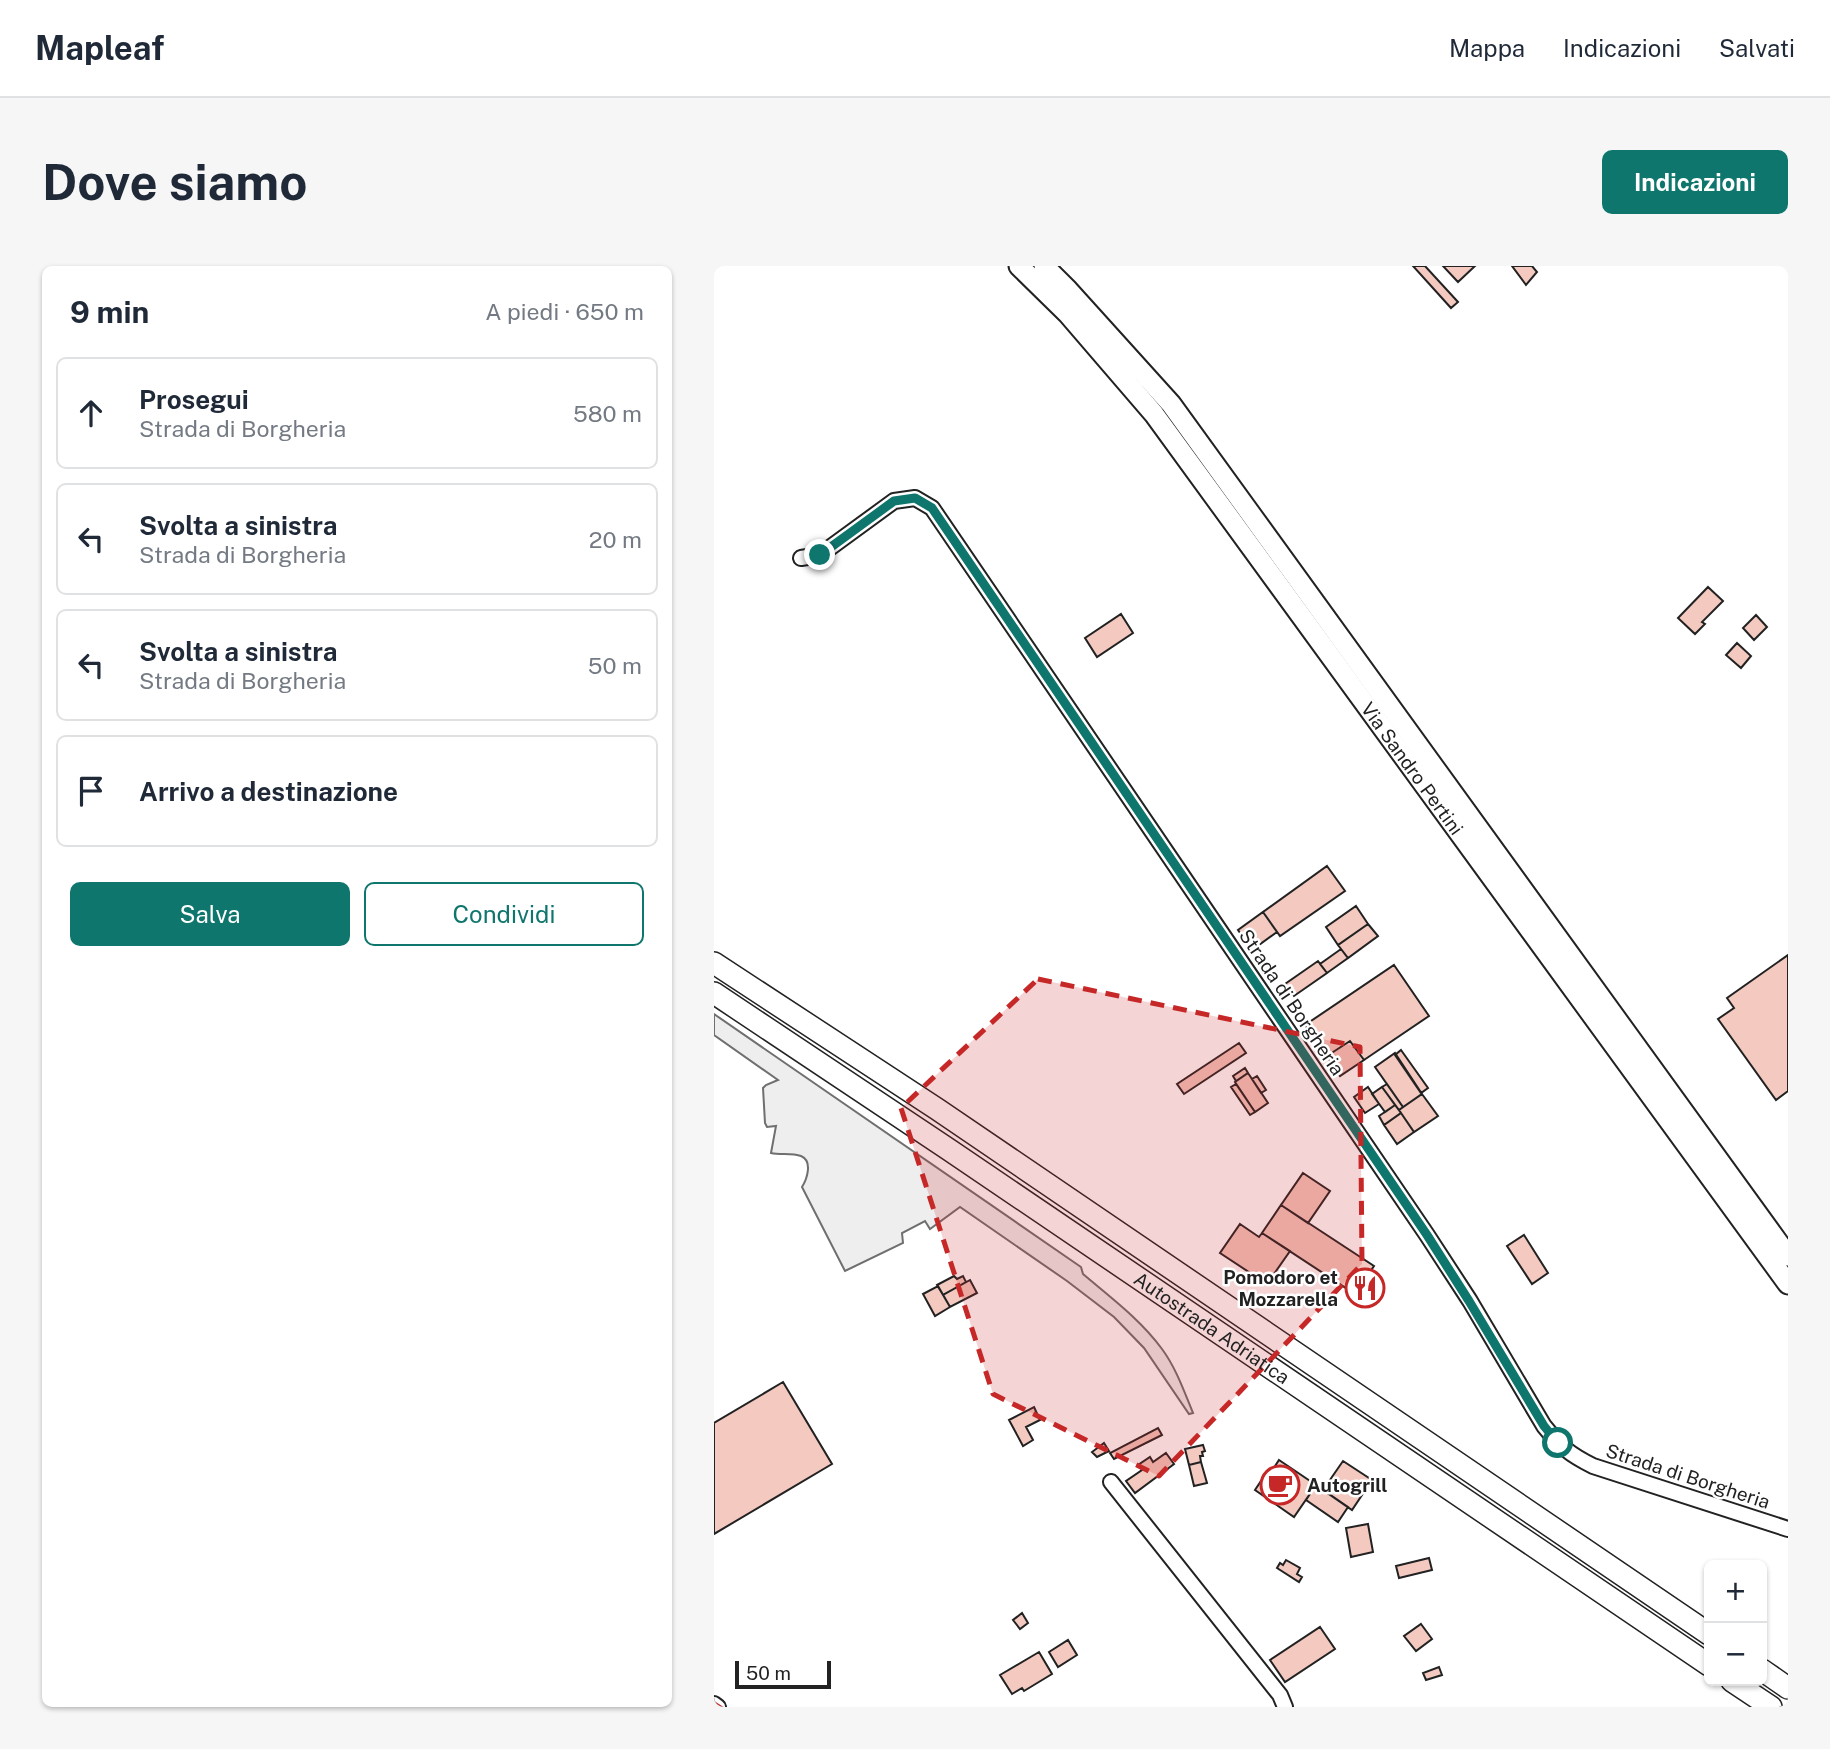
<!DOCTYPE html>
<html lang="it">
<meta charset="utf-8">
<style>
body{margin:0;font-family:"Public Sans",sans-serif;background:#f6f6f7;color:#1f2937}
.controls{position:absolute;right:21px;bottom:21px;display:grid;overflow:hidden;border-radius:10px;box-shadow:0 2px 5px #0004}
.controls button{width:63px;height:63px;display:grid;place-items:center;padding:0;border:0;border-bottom:2px solid #e0e1e3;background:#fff;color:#1f2937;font:35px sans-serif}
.scale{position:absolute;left:21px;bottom:18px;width:96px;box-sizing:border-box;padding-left:7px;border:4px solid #222;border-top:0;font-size:19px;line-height:24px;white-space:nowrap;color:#222;-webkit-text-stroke:5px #fff;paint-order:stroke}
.stop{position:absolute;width:21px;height:21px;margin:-16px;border:5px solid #0f766e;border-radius:50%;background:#fff}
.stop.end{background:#0f766e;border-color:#fff;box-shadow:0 2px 7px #0008}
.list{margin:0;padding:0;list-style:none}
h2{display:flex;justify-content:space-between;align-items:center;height:91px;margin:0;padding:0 28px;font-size:30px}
h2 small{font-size:23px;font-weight:400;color:#747a83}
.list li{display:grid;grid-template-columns:46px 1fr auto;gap:21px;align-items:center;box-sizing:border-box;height:112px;margin:0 14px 14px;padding:0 14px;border:2px solid #e0e1e3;border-radius:10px}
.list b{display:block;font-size:26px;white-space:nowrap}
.list p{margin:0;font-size:23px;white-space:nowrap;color:#747a83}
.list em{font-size:23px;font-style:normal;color:#747a83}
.actions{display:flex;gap:14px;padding:21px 28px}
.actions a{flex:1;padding:16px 0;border:2px solid #0f766e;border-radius:10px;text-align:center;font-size:24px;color:#0f766e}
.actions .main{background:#0f766e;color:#fff}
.icon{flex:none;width:38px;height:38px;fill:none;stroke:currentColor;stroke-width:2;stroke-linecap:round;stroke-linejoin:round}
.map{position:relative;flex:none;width:1074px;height:1441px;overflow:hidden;border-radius:10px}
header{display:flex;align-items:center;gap:42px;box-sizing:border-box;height:98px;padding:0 35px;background:#fff;border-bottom:2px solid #e0e1e3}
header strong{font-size:33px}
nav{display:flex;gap:38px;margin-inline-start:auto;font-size:24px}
.intro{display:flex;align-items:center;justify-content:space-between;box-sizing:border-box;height:168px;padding:0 42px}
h1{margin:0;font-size:49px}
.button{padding:18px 32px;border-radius:10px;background:#0f766e;color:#fff;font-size:24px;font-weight:700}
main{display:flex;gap:42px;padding:0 42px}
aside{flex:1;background:#fff;border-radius:10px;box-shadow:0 2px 5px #0004}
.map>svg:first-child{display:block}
.green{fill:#eee;stroke:#6f6f6f;stroke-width:2}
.building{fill:#f3c9c0;stroke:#222;stroke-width:2}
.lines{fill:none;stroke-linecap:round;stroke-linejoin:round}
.minor-casing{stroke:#222;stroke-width:18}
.major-casing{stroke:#222;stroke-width:23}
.highway-casing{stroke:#222;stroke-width:24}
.minor{stroke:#fff;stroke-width:14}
.major{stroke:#fff;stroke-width:19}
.highway{stroke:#fff;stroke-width:21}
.power{stroke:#c62828;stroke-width:2;stroke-dasharray:24 5 3.5 5;stroke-linecap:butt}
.route{stroke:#0f766e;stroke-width:9}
.marked{fill:#c62828;fill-opacity:0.2;stroke:#c62828;stroke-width:5;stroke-dasharray:14 9;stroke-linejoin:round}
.labels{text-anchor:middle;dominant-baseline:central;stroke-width:5;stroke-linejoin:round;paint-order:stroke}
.street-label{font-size:19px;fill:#222;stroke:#fff}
.poi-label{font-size:19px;font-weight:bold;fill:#222;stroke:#fff;text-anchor:end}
</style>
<header>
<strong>Mapleaf</strong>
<nav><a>Mappa</a><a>Indicazioni</a><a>Salvati</a></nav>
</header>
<div class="intro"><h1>Dove siamo</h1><a class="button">Indicazioni</a></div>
<main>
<aside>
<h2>9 min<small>A piedi · 650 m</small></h2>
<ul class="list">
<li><svg class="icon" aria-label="ahead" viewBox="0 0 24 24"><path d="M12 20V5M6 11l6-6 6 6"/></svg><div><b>Prosegui</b><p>Strada di Borgheria</p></div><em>580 m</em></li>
<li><svg class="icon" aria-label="left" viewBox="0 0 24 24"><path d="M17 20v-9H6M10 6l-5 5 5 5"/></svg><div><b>Svolta a sinistra</b><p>Strada di Borgheria</p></div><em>20 m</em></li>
<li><svg class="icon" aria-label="left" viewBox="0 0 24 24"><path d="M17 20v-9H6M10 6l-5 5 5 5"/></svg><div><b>Svolta a sinistra</b><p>Strada di Borgheria</p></div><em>50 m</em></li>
<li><svg class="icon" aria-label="arrive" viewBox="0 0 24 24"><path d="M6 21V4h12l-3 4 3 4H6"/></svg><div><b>Arrivo a destinazione</b></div></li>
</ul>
<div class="actions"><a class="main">Salva</a><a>Condividi</a></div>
</aside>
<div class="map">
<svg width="1074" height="1441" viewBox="0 0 1074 1441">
<rect width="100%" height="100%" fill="#fff"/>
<path class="green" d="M0 748 367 1001 369 1008C396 1031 426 1053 448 1083 462 1102 470 1125 479 1147L475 1148 430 1082 400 1051 353 1015 246 941 216 963 211 955 188 967 189 977 131 1005 88 921C93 913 99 895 87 890 78 887 66 889 57 887L62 860 53 861 51 857 49 822 52 819 64 814 0 769Z"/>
<path class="building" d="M699 0H711L744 36 737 42Z
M729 0H761L744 16Z
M798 0H818L823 6 812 19Z
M994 321 1009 335 988 356 991 358 981 368 964 352Z
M407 348 419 367 383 391 371 372Z
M1042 349 1053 361 1040 374 1029 362Z
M1023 377 1037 390 1027 402 1012 389Z
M613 600 631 625 566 670 549 646Z
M642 640 654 658 624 679 612 661Z
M549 646 563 666 538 684 524 664Z
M654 658 664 670 634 692 624 679Z
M627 683 634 692 613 707 606 698Z
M1074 689V825L1062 834 1004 753 1020 742 1013 732Z
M604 695 613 707 580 730 571 718Z
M680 699 715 750 650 794 636 775 613 790 591 759Z
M636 775 650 794 626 810 613 790Z
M525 777 532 787 470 828 463 818Z
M687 784 714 822 707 827 681 789Z
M681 787 708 828 689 841 661 801Z
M531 802 534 807 522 815 519 810Z
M534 807 554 837 541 846 521 816Z
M543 810 552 824 547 827 538 813Z
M522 818 541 846 536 849 517 821Z
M673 818 689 841 685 844 668 821Z
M654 821 665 838 651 847 640 831Z
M668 821 681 839 671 846 658 828Z
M708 828 724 850 700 866 685 844Z
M681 839 687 847 670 859 665 850Z
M687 847 700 866 683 878 670 859Z
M589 907 616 925 594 957 567 939Z
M567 939 660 1000 641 1028 548 967Z
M526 958 545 971 548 967 576 985 553 1018 506 987Z
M810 969 834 1007 818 1018 793 980Z
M240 1010 243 1013 249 1010 252 1016 229 1029 223 1019Z
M256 1014 263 1027 236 1041 229 1029Z
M224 1020 236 1041 221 1050 209 1028Z
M69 1116 118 1198 0 1268V1157Z
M320 1141 326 1154 312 1161 319 1174 309 1180 295 1154Z
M444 1162 448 1169 400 1193 396 1187Z
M390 1177 395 1185 383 1191 378 1186Z
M489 1179 491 1185 488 1186 489 1190H486L487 1196 475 1199 471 1183Z
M452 1187 460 1198 421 1227 412 1215 428 1204 424 1199 436 1191 439 1196Z
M565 1194 602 1219 580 1251 541 1224 551 1209 554 1211Z
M629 1195 658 1214 638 1244 609 1224Z
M487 1196 493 1217 480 1220 475 1199Z
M602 1219 634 1241 624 1256 592 1234Z
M654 1258 659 1286 637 1291 632 1262Z
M715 1292 718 1304 685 1312 682 1300Z
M572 1294 586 1302 583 1308 588 1311 585 1316 563 1302 566 1297 569 1299Z
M308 1347 314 1357 306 1363 299 1354Z
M707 1358 718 1373 702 1385 690 1370Z
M606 1361 621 1383 571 1416 556 1394Z
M354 1374 363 1389 344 1401 335 1386Z
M325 1386 338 1408 310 1425 308 1422 298 1428 286 1409Z
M725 1401 728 1409 712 1414 709 1407Z"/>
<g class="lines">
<defs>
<path id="minor" d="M87 292 106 289 180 235 201 232 218 242 713 969 756 1035 830 1160C847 1181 855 1188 879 1200L1074 1263
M397 1216 566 1429 571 1441
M0 1438 4 1441"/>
<g id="major">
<path id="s1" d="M305 0 354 48 440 148 1074 1018"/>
<path d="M330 0 354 24 457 138 1074 990"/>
</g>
<g id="highway">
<path d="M0 697 223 843 995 1368"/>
<path id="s2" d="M0 727 234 883 995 1399"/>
<path d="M1048 1404 1074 1422"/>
<path d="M1018 1415 1057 1441"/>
</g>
</defs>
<use href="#minor" class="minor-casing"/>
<use href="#major" class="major-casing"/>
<use href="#highway" class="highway-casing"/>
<use href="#minor" class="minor"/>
<use href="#major" class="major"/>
<use href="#highway" class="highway"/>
<path class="power" d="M0 1436 8 1441"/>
</g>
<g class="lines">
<path class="route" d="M106 289 180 235 201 232 218 242 713 969 755 1035 830 1160 844 1177"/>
</g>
<path class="marked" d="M324 713 646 781 648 998 445 1210 279 1128 187 842Z"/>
<defs>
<symbol id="restaurant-ring" viewBox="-11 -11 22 22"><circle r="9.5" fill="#fff" stroke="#c62828" stroke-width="1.5"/><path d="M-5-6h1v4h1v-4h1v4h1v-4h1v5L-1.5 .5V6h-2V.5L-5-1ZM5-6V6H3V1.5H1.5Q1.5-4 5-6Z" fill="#c62828"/></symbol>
<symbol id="cafe-ring" viewBox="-11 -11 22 22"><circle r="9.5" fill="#fff" stroke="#c62828" stroke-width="1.5"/><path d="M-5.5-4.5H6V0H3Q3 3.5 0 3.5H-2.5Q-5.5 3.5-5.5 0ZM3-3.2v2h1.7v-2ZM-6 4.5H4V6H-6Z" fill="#c62828"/></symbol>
</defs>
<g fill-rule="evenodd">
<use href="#restaurant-ring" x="629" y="1000" width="44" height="44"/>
<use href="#cafe-ring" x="544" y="1197" width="44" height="44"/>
</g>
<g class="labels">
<g class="street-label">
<text stroke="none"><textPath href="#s1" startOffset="639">Via Sandro Pertini</textPath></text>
<text transform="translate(578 736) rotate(56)">Strada di Borgheria</text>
<text stroke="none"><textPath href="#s2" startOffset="600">Autostrada Adriatica</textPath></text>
<text transform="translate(974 1210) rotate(18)">Strada di Borgheria</text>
</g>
<g class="poi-label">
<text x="624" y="1011">Pomodoro et<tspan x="624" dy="22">Mozzarella</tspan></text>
<text x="593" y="1219" text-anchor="start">Autogrill</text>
</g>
</g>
</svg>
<div class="controls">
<button>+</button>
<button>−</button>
</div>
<div class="scale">50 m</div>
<div class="stop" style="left:844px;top:1177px"></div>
<div class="stop end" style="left:106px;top:289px"></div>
</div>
</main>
